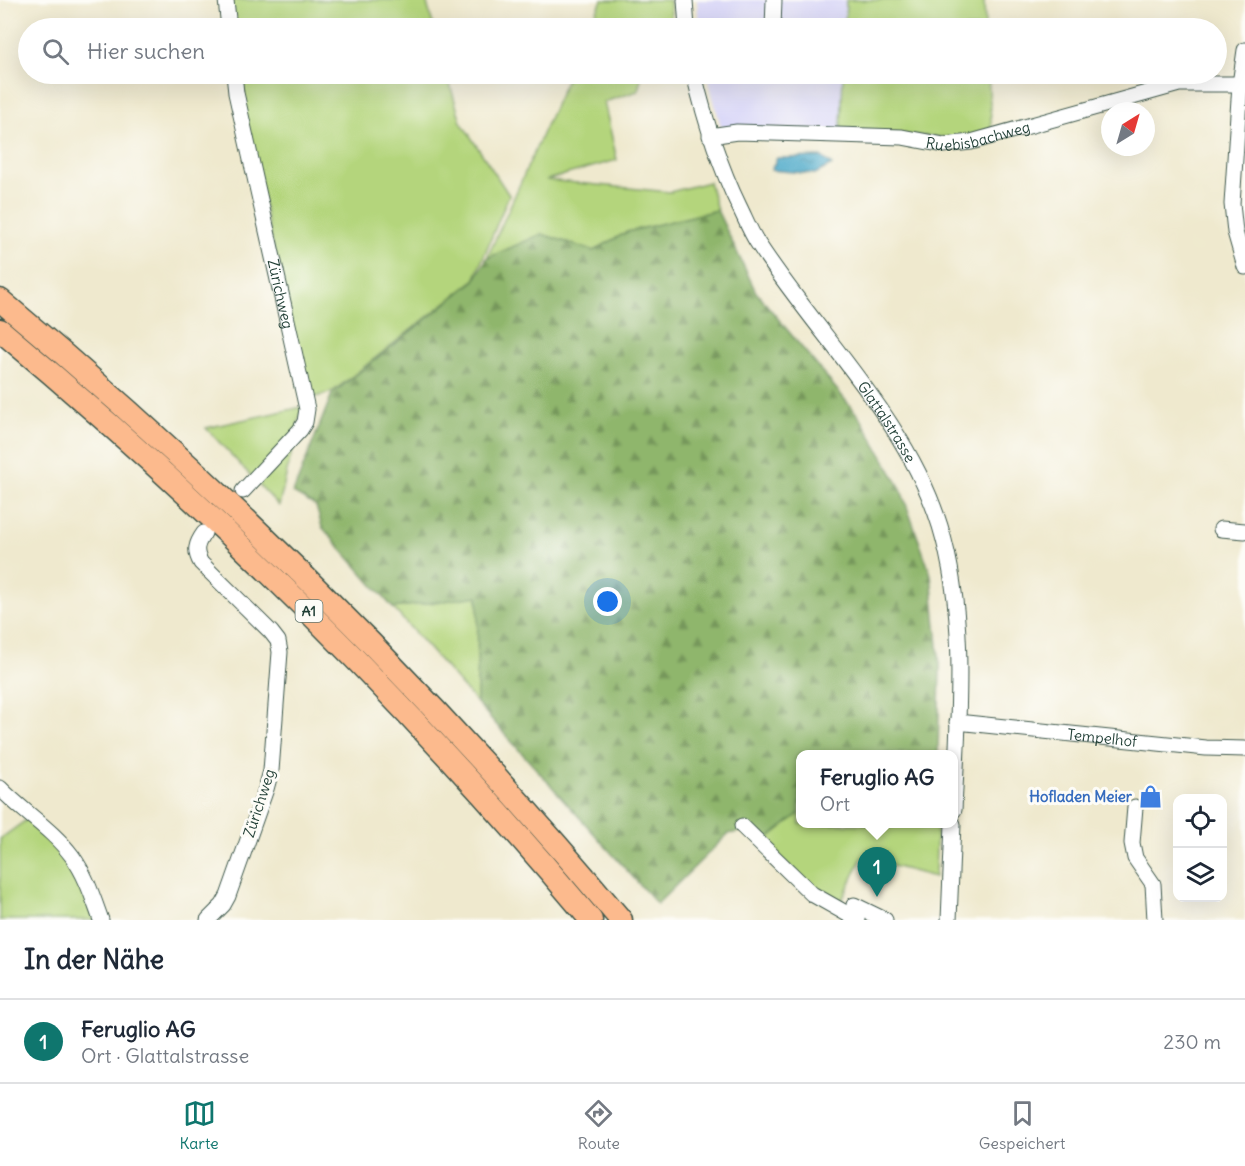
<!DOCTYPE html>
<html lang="de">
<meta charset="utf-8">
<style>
body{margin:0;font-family:Delius,sans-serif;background:#f2f2f3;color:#1f2937}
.controls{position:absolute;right:18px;bottom:18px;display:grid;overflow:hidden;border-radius:12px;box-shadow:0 6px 24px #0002}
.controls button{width:54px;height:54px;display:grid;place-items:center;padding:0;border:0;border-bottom:2px solid #e0e1e3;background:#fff;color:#1f2937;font:30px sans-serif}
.compass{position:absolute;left:1101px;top:102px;width:54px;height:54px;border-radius:50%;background:#fff;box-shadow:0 6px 24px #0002;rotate:37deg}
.you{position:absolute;left:608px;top:602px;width:21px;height:21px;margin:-15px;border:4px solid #fff;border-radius:50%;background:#1a73e8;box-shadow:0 0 0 9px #1a73e833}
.badge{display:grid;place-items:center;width:39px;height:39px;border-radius:50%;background:#0f766e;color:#fff;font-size:20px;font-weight:700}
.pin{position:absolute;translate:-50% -50px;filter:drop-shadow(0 2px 3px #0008)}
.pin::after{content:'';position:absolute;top:32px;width:21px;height:18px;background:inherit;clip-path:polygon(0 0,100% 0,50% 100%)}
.popup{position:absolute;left:796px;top:750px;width:162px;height:78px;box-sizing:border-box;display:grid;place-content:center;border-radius:12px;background:#fff;filter:drop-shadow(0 2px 4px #0005);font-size:20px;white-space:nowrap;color:#747a83}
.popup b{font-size:22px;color:#1f2937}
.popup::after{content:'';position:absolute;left:50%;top:100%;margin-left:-12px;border:12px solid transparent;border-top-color:#fff}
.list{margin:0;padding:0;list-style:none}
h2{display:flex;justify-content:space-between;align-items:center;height:78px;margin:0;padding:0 24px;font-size:26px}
h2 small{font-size:20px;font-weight:400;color:#747a83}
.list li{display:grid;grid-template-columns:39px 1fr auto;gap:18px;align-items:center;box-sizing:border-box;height:84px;padding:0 24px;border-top:2px solid #e0e1e3}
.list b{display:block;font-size:22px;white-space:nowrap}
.list p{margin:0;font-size:20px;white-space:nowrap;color:#747a83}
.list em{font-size:20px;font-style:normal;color:#747a83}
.icon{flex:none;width:33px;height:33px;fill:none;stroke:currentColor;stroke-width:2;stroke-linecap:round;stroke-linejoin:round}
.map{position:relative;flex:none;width:1245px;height:920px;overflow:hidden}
.search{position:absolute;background:#fff;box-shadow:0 6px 24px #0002;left:18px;right:18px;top:18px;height:66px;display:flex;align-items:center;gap:15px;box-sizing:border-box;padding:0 21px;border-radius:33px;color:#747a83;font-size:22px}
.sheet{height:162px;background:#fff}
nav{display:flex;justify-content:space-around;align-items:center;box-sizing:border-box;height:84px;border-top:2px solid #e0e1e3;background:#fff;font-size:16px;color:#747a83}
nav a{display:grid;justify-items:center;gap:3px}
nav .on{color:#0f766e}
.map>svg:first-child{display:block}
.built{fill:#d9d7f8}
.green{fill:#b4d57c;stroke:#6a8958;stroke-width:1.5}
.forest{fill:url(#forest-firs);stroke:#577a50;stroke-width:1.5}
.water{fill:url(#water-ripples);stroke:#35737e;stroke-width:1.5}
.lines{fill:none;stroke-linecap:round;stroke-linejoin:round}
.minor-casing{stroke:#3e574b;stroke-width:17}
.highway-casing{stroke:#3e574b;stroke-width:25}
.minor{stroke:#fff;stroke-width:15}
.highway{stroke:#fcba8d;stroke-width:22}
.labels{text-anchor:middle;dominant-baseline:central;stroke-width:6;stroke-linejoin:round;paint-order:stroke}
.shield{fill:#fdfcf7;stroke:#62766e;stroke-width:1.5}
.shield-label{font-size:14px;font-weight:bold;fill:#1f3d34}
.street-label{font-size:15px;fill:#1f3d34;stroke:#fdfcf7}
.shop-label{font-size:15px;font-weight:bold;fill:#366cbe;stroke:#fdfcf7;text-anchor:end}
</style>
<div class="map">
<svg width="1245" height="920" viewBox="0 0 1245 920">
<defs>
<pattern id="forest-firs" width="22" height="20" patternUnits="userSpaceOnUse" patternTransform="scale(1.5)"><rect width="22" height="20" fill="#8fb66c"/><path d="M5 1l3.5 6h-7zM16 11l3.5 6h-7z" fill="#74955a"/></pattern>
<pattern id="water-ripples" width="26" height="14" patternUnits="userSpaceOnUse" patternTransform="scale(1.5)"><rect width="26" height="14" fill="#4ba9c9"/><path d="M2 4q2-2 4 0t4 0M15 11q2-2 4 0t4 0" fill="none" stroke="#3e8ba4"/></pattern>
</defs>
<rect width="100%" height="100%" fill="#fdfcf7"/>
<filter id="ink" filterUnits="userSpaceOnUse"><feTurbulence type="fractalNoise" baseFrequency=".0167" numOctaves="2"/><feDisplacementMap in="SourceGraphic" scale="12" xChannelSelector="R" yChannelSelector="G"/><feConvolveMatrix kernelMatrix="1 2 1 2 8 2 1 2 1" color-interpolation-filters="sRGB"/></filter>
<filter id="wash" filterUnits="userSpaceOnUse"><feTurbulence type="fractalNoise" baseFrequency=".008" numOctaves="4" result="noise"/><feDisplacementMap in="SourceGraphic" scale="24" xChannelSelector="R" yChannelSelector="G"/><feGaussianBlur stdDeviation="1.35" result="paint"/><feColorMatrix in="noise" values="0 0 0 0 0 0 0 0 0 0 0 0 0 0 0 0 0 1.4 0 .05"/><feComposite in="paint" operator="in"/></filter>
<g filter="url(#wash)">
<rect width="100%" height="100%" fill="#efe9ce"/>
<path class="built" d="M697 0H845L844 28H699Z
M707 74H843L841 131 721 127Z"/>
<path class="green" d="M228 0H426L434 28H231Z
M602 0H670L672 28H589Z
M846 0H984L985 28H845Z
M236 74H447L461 122 509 195 474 280 332 392 306 400Z
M569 74H642L638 91 604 102 617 160 546 180 670 192 709 182 717 210 627 232 593 251 542 234 487 258Z
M843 74H988L992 135 970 139 841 130Z
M302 407 279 506 206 428Z
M478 596 477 703 393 608Z
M800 813V824H937L935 877 862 858 838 908 762 843Z
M29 818 71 862 97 920H0V839Z"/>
<path class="forest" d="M717 210 756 292 861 419 900 487 931 575 940 666 938 754H800V813L762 843 750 830 728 834 657 904 477 703 478 596 393 608 322 527 316 506 293 493 332 394 474 281 487 258 542 234 593 251 627 232Z"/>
<path class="water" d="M822 157 832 165 815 174 771 170 777 158Z"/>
</g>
<g filter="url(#ink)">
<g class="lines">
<defs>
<g id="minor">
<path d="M226 0 229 28"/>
<path d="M685 0 687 28"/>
<path d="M773 28 774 0"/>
<path d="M1245 50 1240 84 1232 204 1235 232 1245 267"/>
<path id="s1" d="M234 74 236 93 307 409 305 422 300 430 243 491"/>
<path id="s2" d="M694 74C705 120 718 163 739 206 745 218 750 231 757 242 817 335 907 419 940 526 968 618 958 716 954 810"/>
<path id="s3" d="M710 136 737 132 902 137 944 145 971 142 1179 84H1240"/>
<path d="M1221 529 1245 531"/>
<path d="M204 533C196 544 194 551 201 563L271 632 278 641 280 652 271 771 266 789 228 896 223 905 208 920"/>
<path id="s4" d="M957 722 1206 748 1245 749"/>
<path d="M0 788C23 812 52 829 72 856 86 875 93 898 101 920"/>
<path d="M1135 807 1132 843 1135 858 1153 884 1155 920"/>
<path d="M742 826 812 894 858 920"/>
<path d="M854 905 885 920"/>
<path d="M949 920 953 824"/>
</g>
<path id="highway" d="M0 300C225 488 433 695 621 920
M0 330C214 509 412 706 591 920"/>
</defs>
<use href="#minor" class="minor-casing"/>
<use href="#highway" class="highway-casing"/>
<use href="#minor" class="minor"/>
<use href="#highway" class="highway"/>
</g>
</g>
<defs>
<symbol id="shop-bare" viewBox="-9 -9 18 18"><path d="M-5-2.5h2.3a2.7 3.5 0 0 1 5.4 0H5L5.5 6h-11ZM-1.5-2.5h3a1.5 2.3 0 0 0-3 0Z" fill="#3f7fe0" stroke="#fdfcf7" stroke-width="2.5" paint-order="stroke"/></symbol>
</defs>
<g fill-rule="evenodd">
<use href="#shop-bare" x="1134" y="780" width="33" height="33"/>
</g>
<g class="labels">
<rect class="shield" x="295.5" y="600" width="27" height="22" rx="4.5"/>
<g class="shield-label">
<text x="309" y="611">A1</text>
</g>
<g class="street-label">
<text stroke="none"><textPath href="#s3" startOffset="270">Ruebisbachweg</textPath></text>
<text stroke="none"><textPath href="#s1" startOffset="225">Zürichweg</textPath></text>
<text stroke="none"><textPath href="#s2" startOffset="402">Glattalstrasse</textPath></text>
<text stroke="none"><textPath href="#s4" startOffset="146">Tempelhof</textPath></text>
<text transform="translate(259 803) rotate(-72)">Zürichweg</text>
</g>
<g class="shop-label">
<text x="1132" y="796">Hofladen Meier</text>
</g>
</g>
</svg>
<div class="controls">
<button><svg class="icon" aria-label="locate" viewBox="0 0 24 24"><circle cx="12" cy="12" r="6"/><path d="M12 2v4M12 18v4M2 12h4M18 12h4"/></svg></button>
<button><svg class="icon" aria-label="layers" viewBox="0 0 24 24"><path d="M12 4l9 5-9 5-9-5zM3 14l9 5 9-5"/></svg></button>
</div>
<svg class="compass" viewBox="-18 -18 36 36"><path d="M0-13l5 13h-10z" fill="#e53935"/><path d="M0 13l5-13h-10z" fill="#747a83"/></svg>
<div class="you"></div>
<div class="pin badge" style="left:877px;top:897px">1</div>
<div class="popup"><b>Feruglio AG</b>Ort</div>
<div class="search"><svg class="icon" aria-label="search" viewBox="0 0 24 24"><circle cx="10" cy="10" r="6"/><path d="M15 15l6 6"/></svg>Hier suchen</div>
</div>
<section class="sheet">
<h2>In der Nähe<small></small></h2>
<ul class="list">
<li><span class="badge">1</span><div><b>Feruglio AG</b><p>Ort · Glattalstrasse</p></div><em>230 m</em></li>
</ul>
</section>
<nav>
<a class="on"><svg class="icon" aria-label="map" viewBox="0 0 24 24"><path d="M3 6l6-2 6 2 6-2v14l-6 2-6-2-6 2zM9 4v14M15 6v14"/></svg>Karte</a>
<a><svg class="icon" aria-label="directions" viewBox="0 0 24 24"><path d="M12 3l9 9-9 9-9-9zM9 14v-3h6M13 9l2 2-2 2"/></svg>Route</a>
<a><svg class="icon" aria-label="saved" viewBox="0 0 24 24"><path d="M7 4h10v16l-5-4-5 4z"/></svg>Gespeichert</a>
</nav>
